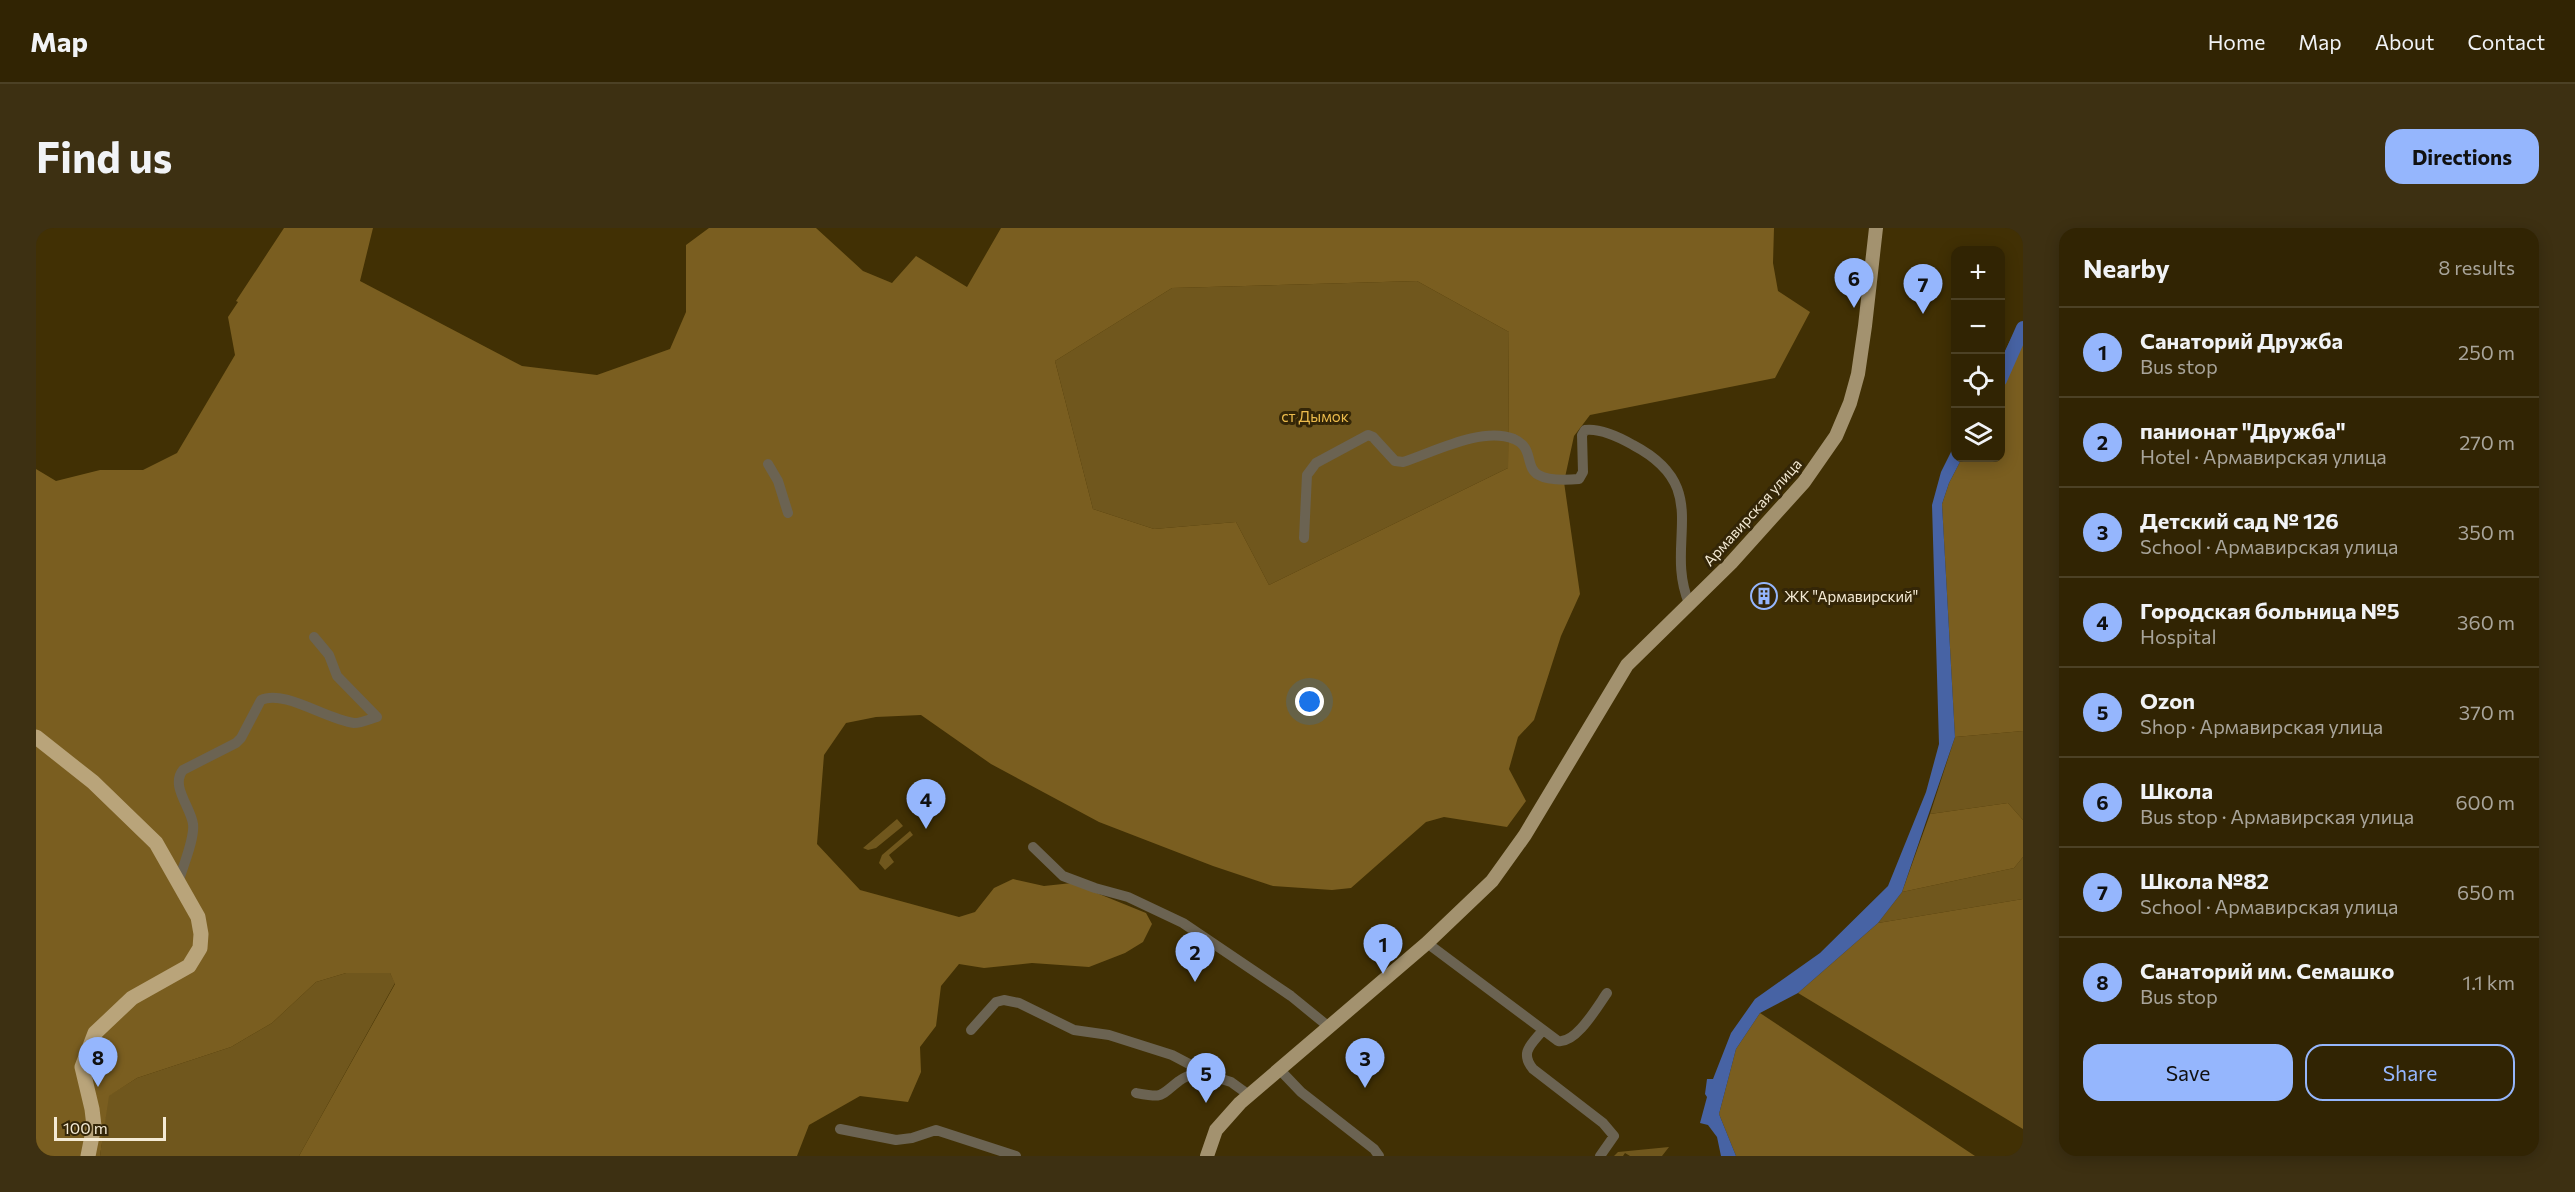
<!DOCTYPE html>
<meta charset="utf-8">
<style>
body{margin:0;font-family:Commissioner,sans-serif;background:#3d3012;color:#f1f3f6}
.controls{position:absolute;right:18px;top:18px;display:grid;overflow:hidden;border-radius:12px;box-shadow:0 3px 15px #0003}
.controls button{width:54px;height:54px;display:grid;place-items:center;padding:0;border:0;border-bottom:2px solid #4c4125;background:#312403;color:#f1f3f6;font:30px sans-serif}
.scale{position:absolute;left:18px;bottom:15px;width:112px;box-sizing:border-box;padding-left:6px;border:3px solid #f4ead4;border-top:0;font-size:16px;line-height:21px;white-space:nowrap;color:#f4ead4;-webkit-text-stroke:4px #342607;paint-order:stroke}
.you{position:absolute;left:1274px;top:474px;width:21px;height:21px;margin:-15px;border:4px solid #fff;border-radius:50%;background:#1a73e8;box-shadow:0 0 0 9px #1a73e833}
.badge{display:grid;place-items:center;width:39px;height:39px;border-radius:50%;background:#95b6fd;color:#111;font-size:20px;font-weight:700}
.pin{position:absolute;translate:-50% -50px;filter:drop-shadow(0 2px 3px #0008)}
.pin::after{content:'';position:absolute;top:32px;width:21px;height:18px;background:inherit;clip-path:polygon(0 0,100% 0,50% 100%)}
.list{margin:0;padding:0;list-style:none}
h2{display:flex;justify-content:space-between;align-items:center;height:78px;margin:0;padding:0 24px;font-size:26px}
h2 small{font-size:20px;font-weight:400;color:#a8a49a}
.list li{display:grid;grid-template-columns:39px 1fr auto;gap:18px;align-items:center;box-sizing:border-box;height:90px;padding:0 24px;border-top:2px solid #4c4125}
.list b{display:block;font-size:22px;white-space:nowrap}
.list p{margin:0;font-size:20px;white-space:nowrap;color:#a8a49a}
.list em{font-size:20px;font-style:normal;color:#a8a49a}
.actions{display:flex;gap:12px;padding:18px 24px}
.actions a{flex:1;padding:14px 0;border:2px solid #95b6fd;border-radius:18px;text-align:center;font-size:21px;color:#95b6fd}
.actions .main{background:#95b6fd;color:#111}
.icon{flex:none;width:33px;height:33px;fill:none;stroke:currentColor;stroke-width:2;stroke-linecap:round;stroke-linejoin:round}
.map{position:relative;flex:none;width:1987px;height:928px;overflow:hidden;border-radius:18px}
header{display:flex;align-items:center;gap:36px;box-sizing:border-box;height:84px;padding:0 30px;background:#312403;border-bottom:2px solid #4c4125}
header strong{font-size:28px}
nav{display:flex;gap:33px;margin-inline-start:auto;font-size:21px}
.intro{display:flex;align-items:center;justify-content:space-between;box-sizing:border-box;height:144px;padding:0 36px}
h1{margin:0;font-size:42px}
.button{padding:15px 27px;border-radius:18px;background:#95b6fd;color:#111;font-size:21px;font-weight:700}
main{display:flex;gap:36px;padding:0 36px}
aside{flex:1;background:#312403;border-radius:18px;box-shadow:0 3px 15px #0003}
.map>svg:first-child{display:block}
.green{fill:#70571d}
.forest{fill:#7a5e20;fill-rule:evenodd}
.water{fill:#4763a4}
.lines{fill:none;stroke-linecap:round;stroke-linejoin:round}
.river{stroke:#4763a4;stroke-width:14}
.minor{stroke:#6b6352;stroke-width:10}
.major{stroke:#a3926f;stroke-width:14}
.highway{stroke:#b9a47a;stroke-width:15}
.labels{text-anchor:middle;dominant-baseline:central;stroke-width:6;stroke-linejoin:round;paint-order:stroke}
.park-label{font-size:15px;fill:#edbc4c;stroke:#342607}
.street-label{font-size:15px;fill:#f4ead4;stroke:#342607}
.poi-label{font-size:15px;fill:#f4ead4;stroke:#342607;text-anchor:start}
</style>
<header>
<strong>Map</strong>
<nav><a>Home</a><a>Map</a><a>About</a><a>Contact</a></nav>
</header>
<div class="intro"><h1>Find us</h1><a class="button">Directions</a></div>
<main>
<div class="map">
<svg width="1987" height="928" viewBox="0 0 1987 928">
<rect width="100%" height="100%" fill="#413004"/>
<path class="green" d="M1381 53 1473 104 1472 240 1233 357 1200 294 1118 301 1057 281 1019 133 1136 60Z
M1987 503V592L1972 575 1894 586 1919 509Z
M861 591 867 598 840 620 832 622 827 620Z
M874 603 877 607 853 627 858 634 849 642 843 635 846 627Z
M1987 629V671L1842 695 1866 664 1978 640Z
M310 745H354L359 755 263 928H64L72 868 101 850 195 819 236 795 280 754Z
M1633 919 1626 928H1594L1589 925 1587 928H1578L1582 924Z"/>
<path class="forest" d="M248 0H337L324 53 486 138 561 147 634 121 650 84V17L673 0H780L827 43 856 55 880 28 931 59 965 0H1738L1737 35 1742 63 1774 84 1739 150 1554 187 1538 208 1528 254 1544 366 1525 408 1498 492 1482 509 1473 541 1490 573 1471 599 1408 589 1390 594 1315 660 1296 662 1237 658 1177 638 1063 594 955 536 885 487 840 489 810 495 788 527 781 616 824 662 923 689 939 684 958 660 977 651 1008 658 1036 655 1110 685 1116 696 1107 714 1089 725 1053 739 996 735 948 740 923 736 905 758 900 798 884 819 885 844 872 874 824 868 773 897 761 928H263L359 756 354 745H310L280 754 236 795 195 819 101 850 73 868 64 928H0V241L20 253 64 242H107L141 225 199 127 192 89 202 74 200 73ZM1381 53 1473 104 1472 240 1233 357 1200 294 1118 301 1057 281 1019 133 1136 60Z
M1987 114V503L1919 509 1906 276 1913 255 1926 230H1964L1965 157Z
M1972 575 1987 592V629L1978 640 1866 664 1894 586Z
M1987 671V901L1762 765 1842 695Z
M1724 785 1939 928H1700L1683 886 1700 821Z"/>
<path class="water" d="M1978 105 1987 111V114L1965 157V131Z
M1919 216 1920 230H1926L1913 255 1906 276 1919 509 1866 664 1842 695 1762 765 1724 785 1700 821 1683 886 1700 928H1685L1681 909 1672 897 1664 895 1671 869 1669 866 1671 851H1677L1695 805 1719 771 1784 725 1852 658 1890 564 1903 516 1896 277 1905 244Z"/>
<g class="lines">
<path class="river" d="M1964 152 1987 100"/>
<path class="minor" d="M732 236 742 253 752 285
M1268 310 1271 247 1280 235 1332 207 1337 209 1359 233 1367 234C1398 224 1446 198 1478 211 1508 224 1472 257 1543 251L1547 244 1546 207 1549 202C1565 200 1583 209 1597 217 1679 260 1627 313 1653 375
M997 619 1027 648 1059 660 1092 669 1147 695 1255 768 1293 799
M143 652C147 638 159 610 157 596 155 579 134 558 147 542L200 515 205 510 225 472C248 461 291 492 318 495 326 495 334 491 341 489L301 448 293 427 278 409
M1391 715 1522 813C1540 816 1561 779 1571 765
M935 802 960 774 968 772 983 775 1038 802 1073 807 1136 827 1176 848 1195 854 1213 867
M1507 802C1496 816 1483 824 1497 841L1567 895 1578 908 1564 928
M1243 841 1265 864 1338 921 1343 928
M1100 865C1128 870 1122 869 1143 853 1149 848 1158 847 1163 841
M804 901 860 912 876 910 900 902 980 928"/>
<path class="major" d="M1171 928 1180 902 1204 875 1391 715 1456 653 1489 607 1591 437 1695 335 1768 254 1800 208 1814 175 1822 146 1829 98 1840 0"/>
<path class="highway" d="M0 509 57 554 120 615 162 689 165 706 164 720 153 738 96 770 59 805 46 839 56 881 58 898 52 928"/>
</g>
<defs>
<symbol id="building-ring" viewBox="-11 -11 22 22"><circle r="9.5" fill="#342607" stroke="#95b6fd" stroke-width="1.5"/><path d="M-4-6H4V6H1V3H-1V6H-4ZM-2.5-4.3h1.7v1.8h-1.7ZM.8-4.3h1.7v1.8H.8ZM-2.5-1h1.7V.8h-1.7ZM.8-1h1.7V.8H.8Z" fill="#95b6fd"/></symbol>
</defs>
<g fill-rule="evenodd">
<use href="#building-ring" x="1713" y="353" width="30" height="30"/>
</g>
<g class="labels">
<g class="park-label">
<text x="1279" y="188">ст Дымок</text>
</g>
<g class="street-label">
<text transform="translate(1716 284) rotate(-48)">Армавирская улица</text>
</g>
<g class="poi-label">
<text x="1748" y="368">ЖК "Армавирский"</text>
</g>
</g>
</svg>
<div class="controls">
<button>+</button>
<button>−</button>
<button><svg class="icon" aria-label="locate" viewBox="0 0 24 24"><circle cx="12" cy="12" r="6"/><path d="M12 2v4M12 18v4M2 12h4M18 12h4"/></svg></button>
<button><svg class="icon" aria-label="layers" viewBox="0 0 24 24"><path d="M12 4l9 5-9 5-9-5zM3 14l9 5 9-5"/></svg></button>
</div>
<div class="scale">100 m</div>
<div class="you"></div>
<div class="pin badge" style="left:1347px;top:746px">1</div>
<div class="pin badge" style="left:1159px;top:754px">2</div>
<div class="pin badge" style="left:1329px;top:860px">3</div>
<div class="pin badge" style="left:890px;top:601px">4</div>
<div class="pin badge" style="left:1170px;top:875px">5</div>
<div class="pin badge" style="left:1818px;top:80px">6</div>
<div class="pin badge" style="left:1887px;top:86px">7</div>
<div class="pin badge" style="left:62px;top:859px">8</div>
</div>
<aside>
<h2>Nearby<small>8 results</small></h2>
<ul class="list">
<li><span class="badge">1</span><div><b>Санаторий Дружба</b><p>Bus stop</p></div><em>250 m</em></li>
<li><span class="badge">2</span><div><b>панионат &quot;Дружба&quot;</b><p>Hotel · Армавирская улица</p></div><em>270 m</em></li>
<li><span class="badge">3</span><div><b>Детский сад № 126</b><p>School · Армавирская улица</p></div><em>350 m</em></li>
<li><span class="badge">4</span><div><b>Городская больница №5</b><p>Hospital</p></div><em>360 m</em></li>
<li><span class="badge">5</span><div><b>Ozon</b><p>Shop · Армавирская улица</p></div><em>370 m</em></li>
<li><span class="badge">6</span><div><b>Школа</b><p>Bus stop · Армавирская улица</p></div><em>600 m</em></li>
<li><span class="badge">7</span><div><b>Школа №82</b><p>School · Армавирская улица</p></div><em>650 m</em></li>
<li><span class="badge">8</span><div><b>Санаторий им. Семашко</b><p>Bus stop</p></div><em>1.1 km</em></li>
</ul>
<div class="actions"><a class="main">Save</a><a>Share</a></div>
</aside>
</main>
